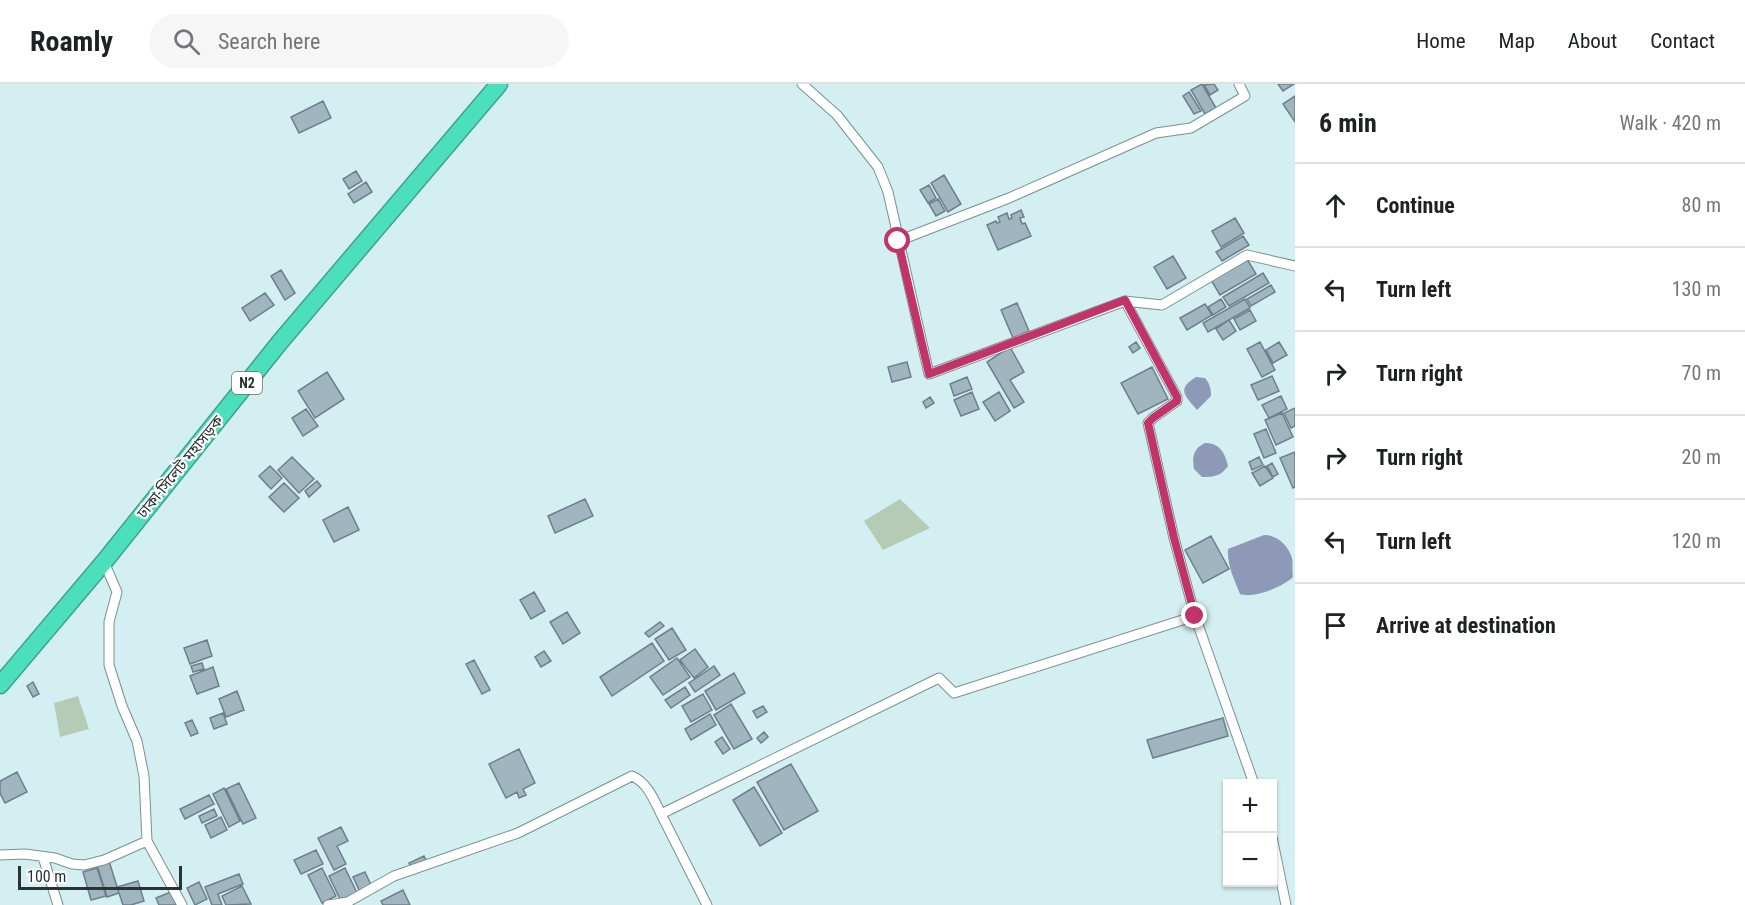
<!DOCTYPE html>
<meta charset="utf-8">
<style>
body{margin:0;font-family:"Roboto Condensed","Noto Sans Bengali",sans-serif;background:#f6f6f6;color:#202124}
.controls{position:absolute;right:18px;bottom:18px;display:grid;overflow:hidden;border-radius:0px;box-shadow:0 2px 4px #0004}
.controls button{width:54px;height:54px;display:grid;place-items:center;padding:0;border:0;border-bottom:2px solid #e0e0e0;background:#fff;color:#202124;font:30px sans-serif}
.scale{position:absolute;left:18px;bottom:15px;width:164px;box-sizing:border-box;padding-left:6px;border:3px solid #283334;border-top:0;font-size:16px;line-height:21px;white-space:nowrap;color:#283334;-webkit-text-stroke:4px #fff;paint-order:stroke}
.stop{position:absolute;width:18px;height:18px;margin:-14px;border:4px solid #c0346a;border-radius:50%;background:#fff}
.stop.end{background:#c0346a;border-color:#fff;box-shadow:0 2px 6px #0008}
.list{margin:0;padding:0;list-style:none}
h2{display:flex;justify-content:space-between;align-items:center;height:78px;margin:0;padding:0 24px;font-size:26px}
h2 small{font-size:20px;font-weight:400;color:#757577}
.list li{display:grid;grid-template-columns:39px 1fr auto;gap:18px;align-items:center;box-sizing:border-box;height:84px;padding:0 24px;border-top:2px solid #e0e0e0}
.list b{display:block;font-size:22px;white-space:nowrap}
.list em{font-size:20px;font-style:normal;color:#757577}
.icon{flex:none;width:33px;height:33px;fill:none;stroke:currentColor;stroke-width:2;stroke-linecap:round;stroke-linejoin:round}
.map{position:relative;flex:none;width:1295px;height:821px;overflow:hidden}
header{display:flex;align-items:center;gap:36px;box-sizing:border-box;height:84px;padding:0 30px;background:#fff;border-bottom:2px solid #e0e0e0}
header strong{font-size:28px}
nav{display:flex;gap:33px;margin-inline-start:auto;font-size:21px}
.search{width:420px;height:54px;background:#f6f6f6;display:flex;align-items:center;gap:15px;box-sizing:border-box;padding:0 21px;border-radius:33px;color:#757577;font-size:22px}
main{display:flex}
aside{flex:1;background:#fff}
.map>svg:first-child{display:block}
.green{fill:#b6cbb3}
.water{fill:#8d99b7}
.building{fill:#a1b5c1;stroke:#6c7f8b;stroke-width:1.5}
.lines{fill:none;stroke-linecap:round;stroke-linejoin:round}
.street-casing{stroke:#789193;stroke-width:11}
.highway-casing{stroke:#3fa38c;stroke-width:19}
.street{stroke:#fff;stroke-width:9}
.highway{stroke:#4cdfbb;stroke-width:16}
.route{stroke:#c0346a;stroke-width:8}
.labels{text-anchor:middle;dominant-baseline:central;stroke-width:4.5;stroke-linejoin:round;paint-order:stroke}
.shield{fill:#fff;stroke:#687071;stroke-width:1.5}
.shield-label{font-size:14px;font-weight:bold;fill:#283334}
.street-label{font-size:15px;fill:#283334;stroke:#fff}
</style>
<header>
<strong>Roamly</strong>
<div class="search"><svg class="icon" aria-label="search" viewBox="0 0 24 24"><circle cx="10" cy="10" r="6"/><path d="M15 15l6 6"/></svg>Search here</div>
<nav><a>Home</a><a>Map</a><a>About</a><a>Contact</a></nav>
</header>
<main>
<div class="map">
<svg width="1295" height="821" viewBox="0 0 1295 821">
<rect width="100%" height="100%" fill="#d4eff2"/>
<path class="green" d="M900 415 930 444 883 466 864 437Z
M78 612 89 645 60 653 54 619Z"/>
<path class="water" d="M1196 293 1205 294C1210 300 1211 305 1211 312L1197 326C1185 312 1176 305 1196 293Z
M1205 359C1220 359 1225 369 1228 382 1221 392 1214 393 1202 393L1194 385C1192 373 1193 365 1205 359Z
M1264 451C1277 451 1288 461 1292 474 1293 479 1292 487 1293 493 1283 503 1253 515 1240 510 1234 495 1227 481 1228 465Z"/>
<path class="building" d="M1202 0 1216 24 1205 30 1191 6Z
M1214 0 1218 6 1210 11 1204 1Z
M1278 0H1294L1283 7Z
M1189 8 1201 27 1194 30 1183 12Z
M1295 12V38L1283 20Z
M323 17 331 34 299 49 291 33Z
M356 87 362 97 349 105 343 95Z
M944 91 961 120 948 128 931 99Z
M366 98 372 108 354 119 348 110Z
M929 101 936 114 928 119 920 106Z
M938 115 945 127 936 132 929 120Z
M1021 126 1024 133 1020 134 1022 140 1025 139 1031 152 998 166 987 141 996 137 997 139 1000 138 998 133 1007 129 1009 135 1012 134 1011 131Z
M1235 134 1244 149 1221 163 1212 147Z
M1243 152 1249 161 1222 177 1216 168Z
M1173 172 1186 194 1167 205 1154 183Z
M1247 175 1256 190 1220 211 1211 196Z
M281 186 295 209 285 216 271 192Z
M1263 189 1269 199 1229 222 1223 213Z
M1271 201 1275 208 1251 222 1247 215Z
M265 209 274 221 250 237 242 224Z
M1221 215 1226 223 1213 231 1208 223Z
M1245 215 1250 224 1208 248 1203 239Z
M1017 219 1029 247 1013 254 1001 226Z
M1205 220 1212 231 1187 246 1180 234Z
M1250 226 1256 237 1240 246 1234 235Z
M1229 236 1236 247 1223 256 1216 245Z
M1136 258 1140 264 1133 269 1129 263Z
M1260 258 1275 286 1262 293 1247 265Z
M1279 258 1287 271 1273 279 1266 266Z
M1010 263 1024 288 1010 296 1024 318 1014 324 987 278Z
M907 278 911 293 892 298 888 283Z
M1152 283 1168 315 1138 330 1121 299Z
M327 288 344 315 315 334 298 307Z
M1272 292 1279 307 1258 316 1251 301Z
M967 293 972 305 954 312 950 300Z
M972 308 979 325 961 332 954 316Z
M999 308 1010 327 995 337 983 318Z
M1281 312 1287 325 1269 334 1262 321Z
M930 313 934 319 926 324 923 318Z
M1295 324V342L1291 344 1284 329Z
M306 325 318 342 303 352 292 334Z
M1282 329 1293 353 1276 361 1265 336Z
M1266 345 1276 369 1264 374 1254 350Z
M1295 368V403L1293 404 1280 374Z
M292 373 314 395 299 409 278 386Z
M1259 373 1263 381 1252 386 1249 378Z
M1272 379 1278 390 1273 393 1267 382Z
M270 382 282 394 271 405 259 392Z
M1265 382 1273 394 1260 402 1252 389Z
M317 397 321 402 309 413 305 407Z
M284 399 299 414 284 428 269 413Z
M585 415 593 432 555 449 548 432Z
M348 423 359 446 334 458 323 436Z
M1211 452 1229 485 1203 499 1185 466Z
M534 508 545 527 531 535 520 516Z
M567 528 580 549 563 560 550 538Z
M660 538 664 542 649 553 645 549Z
M672 544 686 566 669 576 655 555Z
M207 556 212 572 190 580 184 564Z
M652 559 664 577 612 612 600 593Z
M695 565 708 583 694 594 680 576Z
M544 567 551 577 541 583 535 573Z
M677 574 690 593 663 611 650 593Z
M474 576 490 606 482 610 466 580Z
M202 579 204 585 193 588 191 582Z
M714 582 720 591 695 608 689 599Z
M213 583 219 602 197 610 190 592Z
M734 589 745 609 716 626 705 607Z
M33 598 39 610 33 613 27 602Z
M685 603 690 611 671 624 665 616Z
M237 607 244 626 226 633 219 615Z
M703 610 712 626 691 638 682 622Z
M731 620 752 655 734 665 714 631Z
M763 622 767 628 757 634 753 627Z
M223 629 227 640 214 645 210 634Z
M710 630 716 641 691 656 685 645Z
M1223 634 1228 652 1153 674 1147 656Z
M192 636 198 649 191 652 185 639Z
M764 648 768 653 761 659 757 654Z
M722 653 730 665 723 670 715 658Z
M519 665 535 699 523 705 526 711 519 714 517 708 506 714 489 680Z
M791 680 818 727 784 746 757 698Z
M17 688 27 708 5 719 0 709V697Z
M239 699 256 734 243 740 226 705Z
M754 703 782 749 760 762 733 716Z
M224 704 240 737 229 743 213 710Z
M209 711 214 720 185 735 180 725Z
M214 725 217 732 202 739 199 732Z
M221 733 227 746 211 754 205 741Z
M341 743 348 757 337 762 346 780 334 786 318 754Z
M316 766 323 780 301 790 294 776Z
M424 772 427 778 412 786 409 779Z
M109 777 119 809 107 813 97 781Z
M97 784 106 812 91 816 83 788Z
M322 784 336 812 322 819 308 791Z
M345 784 358 811 342 819 329 792Z
M365 788 372 803 360 808 353 793Z
M239 790 243 800 218 810 222 821H212L205 803Z
M138 797 144 817 131 821H123L117 803Z
M199 798 207 815 195 821 187 804Z
M242 802 251 820 226 821 222 812Z
M403 806 410 821H383L381 817Z
M171 808 176 821H159L156 814Z"/>
<g class="lines">
<defs>
<path id="street" d="M802 0 837 31 878 83 888 108 929 290 1125 217 1162 221 1247 171 1295 182
M898 157 1009 114 1156 49 1191 44 1245 12 1239 0
M1125 217 1177 313V317L1153 334 1148 339 1174 454 1195 532 1254 700
M104 478 117 508 109 538V581L122 622 137 657 144 692 147 757 182 821
M661 730 707 821
M1272 753 1286 821
M0 771 25 770 55 774 72 780 84 781 104 776 147 757
M43 773 58 821
M328 821 348 818 394 792 518 749 632 692C648 699 654 716 661 730L939 594 954 609 1195 532"/>
<path id="highway" d="M0 601 104 478 280 258 499 0"/>
</defs>
<use href="#street" class="street-casing"/>
<use href="#highway" class="highway-casing"/>
<use href="#street" class="street"/>
<use href="#highway" class="highway"/>
</g>
<g class="lines">
<path class="route" d="M898 157 929 290 1125 216 1177 313V317L1153 334 1148 339 1174 454 1195 532"/>
</g>
<g class="labels">
<rect class="shield" x="232" y="288" width="30" height="22" rx="4.5"/>
<g class="shield-label">
<text x="247" y="299">N2</text>
</g>
<g class="street-label">
<text transform="translate(180 383) rotate(-51)">ঢাকা-সিলেট মহাসড়ক</text>
</g>
</g>
</svg>
<div class="controls">
<button>+</button>
<button>−</button>
</div>
<div class="scale">100 m</div>
<div class="stop" style="left:898px;top:157px"></div>
<div class="stop end" style="left:1195px;top:532px"></div>
</div>
<aside>
<h2>6 min<small>Walk · 420 m</small></h2>
<ul class="list">
<li><svg class="icon" aria-label="ahead" viewBox="0 0 24 24"><path d="M12 20V5M6 11l6-6 6 6"/></svg><div><b>Continue</b></div><em>80 m</em></li>
<li><svg class="icon" aria-label="left" viewBox="0 0 24 24"><path d="M17 20v-9H6M10 6l-5 5 5 5"/></svg><div><b>Turn left</b></div><em>130 m</em></li>
<li><svg class="icon" aria-label="right" viewBox="0 0 24 24"><path d="M7 20v-9h11M14 6l5 5-5 5"/></svg><div><b>Turn right</b></div><em>70 m</em></li>
<li><svg class="icon" aria-label="right" viewBox="0 0 24 24"><path d="M7 20v-9h11M14 6l5 5-5 5"/></svg><div><b>Turn right</b></div><em>20 m</em></li>
<li><svg class="icon" aria-label="left" viewBox="0 0 24 24"><path d="M17 20v-9H6M10 6l-5 5 5 5"/></svg><div><b>Turn left</b></div><em>120 m</em></li>
<li><svg class="icon" aria-label="arrive" viewBox="0 0 24 24"><path d="M6 21V4h12l-3 4 3 4H6"/></svg><div><b>Arrive at destination</b></div></li>
</ul>
</aside>
</main>
